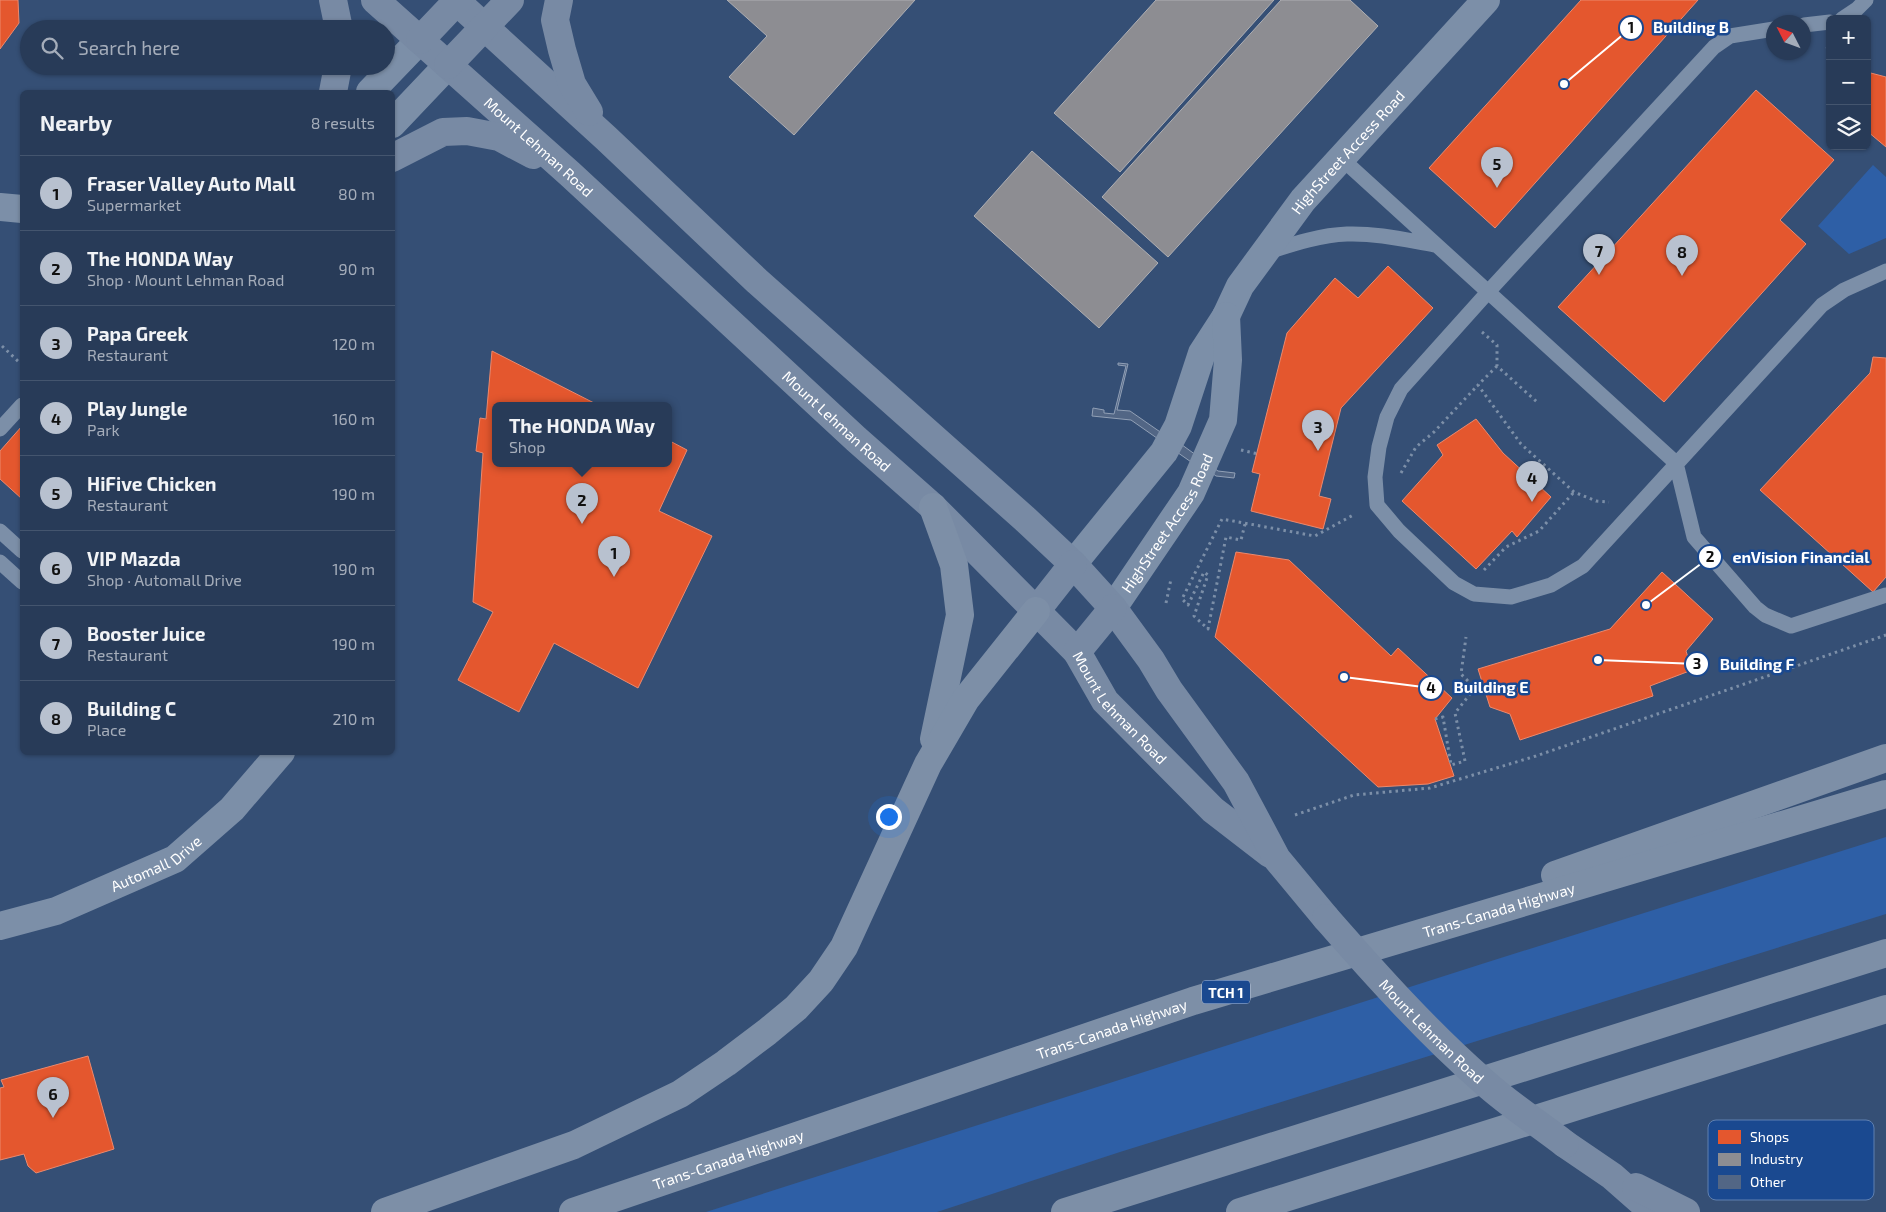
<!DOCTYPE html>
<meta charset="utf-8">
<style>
body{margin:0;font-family:"Exo 2",sans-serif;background:#30425e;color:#f1f3f6}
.controls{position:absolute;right:15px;top:15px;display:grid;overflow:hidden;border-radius:8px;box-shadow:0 1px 4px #0004}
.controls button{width:45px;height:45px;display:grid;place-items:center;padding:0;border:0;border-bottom:1px solid #44556e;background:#283b58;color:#f1f3f6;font:25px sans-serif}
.compass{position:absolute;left:1766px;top:15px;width:45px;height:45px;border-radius:50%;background:#283b58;box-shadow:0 1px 4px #0004;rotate:312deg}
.you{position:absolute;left:888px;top:816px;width:18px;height:18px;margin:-12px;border:4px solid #fff;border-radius:50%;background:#1a73e8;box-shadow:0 0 0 8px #1a73e833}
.badge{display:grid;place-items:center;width:32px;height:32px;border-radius:50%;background:#b8c1cf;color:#111;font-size:16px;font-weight:700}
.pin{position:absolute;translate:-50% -41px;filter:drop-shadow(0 1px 2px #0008)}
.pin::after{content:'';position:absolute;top:26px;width:18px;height:15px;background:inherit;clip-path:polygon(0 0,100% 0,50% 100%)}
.popup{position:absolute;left:492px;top:402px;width:180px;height:65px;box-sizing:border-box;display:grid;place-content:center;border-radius:8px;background:#283b58;filter:drop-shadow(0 1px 4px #0005);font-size:16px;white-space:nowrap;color:#a5adba}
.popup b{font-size:19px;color:#f1f3f6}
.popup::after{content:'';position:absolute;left:50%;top:100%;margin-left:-10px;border:10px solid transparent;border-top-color:#283b58}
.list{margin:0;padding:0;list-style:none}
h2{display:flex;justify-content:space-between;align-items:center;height:65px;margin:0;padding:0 20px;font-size:21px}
h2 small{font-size:16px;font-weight:400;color:#a5adba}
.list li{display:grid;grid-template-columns:32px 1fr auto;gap:15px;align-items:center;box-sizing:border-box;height:75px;padding:0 20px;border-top:1px solid #44556e}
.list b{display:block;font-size:19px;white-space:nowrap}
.list p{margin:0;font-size:16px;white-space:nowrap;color:#a5adba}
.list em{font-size:16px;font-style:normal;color:#a5adba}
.icon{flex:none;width:28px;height:28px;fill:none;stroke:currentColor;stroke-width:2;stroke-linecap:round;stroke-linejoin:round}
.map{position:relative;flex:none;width:1886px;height:1212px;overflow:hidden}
.search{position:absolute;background:#283b58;box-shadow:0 1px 4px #0004;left:20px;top:20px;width:375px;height:55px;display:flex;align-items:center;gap:12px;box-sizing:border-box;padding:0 18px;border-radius:28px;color:#a5adba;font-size:19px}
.panel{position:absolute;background:#283b58;box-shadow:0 1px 4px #0004;left:20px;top:90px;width:375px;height:665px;border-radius:8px}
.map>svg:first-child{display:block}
.green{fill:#2e5fa6}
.shops{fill:#e4572e;stroke:#ec896d}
.industry{fill:#8d8d92;stroke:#afafb3}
.building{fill:#526685;stroke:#91a0b6}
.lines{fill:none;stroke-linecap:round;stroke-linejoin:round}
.path{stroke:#7c8fa8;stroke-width:3;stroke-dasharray:2.5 4;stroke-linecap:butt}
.lane{stroke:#7c8fa8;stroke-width:15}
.street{stroke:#7c8fa8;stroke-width:28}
.secondary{stroke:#788aa4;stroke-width:28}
.highway{stroke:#7d8fa7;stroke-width:28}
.secondary-bridge{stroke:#788aa4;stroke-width:28}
.labels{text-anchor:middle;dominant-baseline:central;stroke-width:5;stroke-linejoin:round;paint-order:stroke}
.shield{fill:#1a4990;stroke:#bac8de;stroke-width:1}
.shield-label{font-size:14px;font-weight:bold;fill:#fff}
.street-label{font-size:15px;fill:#fff;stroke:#1a4990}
.key{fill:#1a4990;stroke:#5f80b1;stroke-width:1}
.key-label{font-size:14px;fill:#fff}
.leader{fill:none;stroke:#fff;stroke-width:2}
.callout-dot{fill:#fff;stroke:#1a4990;stroke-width:2}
.mark-label{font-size:15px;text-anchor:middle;font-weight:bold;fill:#111}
.callout-label{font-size:16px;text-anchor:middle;font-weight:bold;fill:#fff;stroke:#1a4990;stroke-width:5;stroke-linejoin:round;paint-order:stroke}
</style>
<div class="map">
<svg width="1886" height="1212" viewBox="0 0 1886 1212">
<rect width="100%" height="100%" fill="#354f75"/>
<path class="green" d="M1873 165 1886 177V238L1849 254 1818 226Z
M1886 837V914L1120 1152 937 1212H706L1488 962Z"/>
<path class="shops" d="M0 0H18L19 23 0 49Z
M1581 0H1698L1495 228 1429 168Z
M1867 72 1886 77V147L1867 131Z
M1756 90 1834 160 1780 220 1806 244 1664 402 1558 307Z
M1388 266 1433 308 1341 408 1319 496 1331 499 1323 529 1251 511 1260 474 1252 472 1287 333 1335 278 1358 298Z
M492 351 598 405H496V463H668V440L687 450 659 511 712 536 638 688 554 643 519 712 458 680 493 612 473 602 483 453 476 451 480 418 486 419Z
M1873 357 1886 358V577L1873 592 1760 490 1870 373Z
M1476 419 1503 453 1551 497 1517 537 1512 531 1476 569 1402 501 1443 455 1437 445Z
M22 426V499L0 479V451Z
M1236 552 1289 560 1391 656 1398 648 1452 698 1435 719 1454 776 1428 784 1378 787 1215 637Z
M1662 572 1713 619 1686 651 1692 670 1650 686 1653 696 1520 740 1510 714 1490 707 1478 669 1610 629Z
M88 1056 114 1149 36 1173 28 1166 24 1154 0 1160V1088L4 1087 1 1080Z"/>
<path class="industry" d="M727 0H915L794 135 729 77 767 36Z
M1156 0H1274L1120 172 1054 113Z
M1281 0H1350L1378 26 1168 257 1102 197Z
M1032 151 1158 263 1099 328 974 216Z"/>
<path class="building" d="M1118 363 1128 364 1117 410 1130 411 1166 436 1167 434 1218 471 1235 473 1234 478 1216 476 1196 461 1194 464 1131 420 1092 416 1093 408 1104 410V413L1114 414 1126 366 1118 365Z"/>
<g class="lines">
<path class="path" d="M1827 47 1830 56
M1482 332 1497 345V366L1537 402
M2 346 22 365
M1497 366 1478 385 1521 444 1574 492 1596 501 1609 502
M1241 450 1258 454
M1401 473 1416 447 1434 432 1478 385
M1245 524 1241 540 1226 537 1208 629 1194 616 1208 575 1204 572 1188 605 1182 599 1222 519 1315 536 1355 514
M1484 570 1506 547 1539 531 1574 492
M1166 603 1171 579
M1435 719 1443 717 1451 765 1465 761 1455 713 1475 688 1461 674 1466 637
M1295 815 1354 795 1430 788 1536 756 1886 635"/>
<path class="lane" d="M1842 19 1857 9 1866 0
M1804 25 1830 22
M1774 29 1730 36 1714 47 1488 292 1401 389 1387 417 1379 447 1375 477 1377 505 1399 531 1454 583 1474 594 1511 597 1551 585 1583 566 1822 305 1844 290 1886 271
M1341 158 1676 463 1694 537 1755 607 1765 615 1791 626 1886 595
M1268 252C1293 244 1320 235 1347 234 1377 233 1406 240 1435 245
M0 429 22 405
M0 531 22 551
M0 562 22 582"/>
<g class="street">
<path d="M370 92 420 40"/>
<path d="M392 124 448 65"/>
<path d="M0 207 22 209"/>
<path id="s1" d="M1073 564 1164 452 1178 426 1202 353 1226 316 1240 286 1303 200 1486 0"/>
<path id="s2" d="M1113 608 1191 493 1223 420 1228 360 1226 316"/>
<path id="s3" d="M0 926 56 911 175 859 232 809 281 752"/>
</g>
<g class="secondary">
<path d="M333 0 339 29"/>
<path id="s4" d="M375 0 570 174 856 439 933 507 1077 652 1105 701 1213 810 1270 854"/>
<path d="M455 0 606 138 757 281 1025 519 1073 564 1113 608 1151 660 1169 690 1236 782 1277 859 1326 918"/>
<path d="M559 0 555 20 562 50 572 84 589 112"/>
<path d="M420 40 458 0"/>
<path d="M448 65 510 0"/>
<path d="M333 92 338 66"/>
<path d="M392 158 443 132 467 131 499 137 533 155"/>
<path d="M1036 611 1073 564"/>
<path d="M1077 652 1113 608"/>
<path d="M1565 1144 1612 1176 1653 1212"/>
<path d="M1636 1187 1686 1212"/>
</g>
<g class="highway">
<path d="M933 507 954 565 960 615 934 739"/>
<path d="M1555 875 1886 758"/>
<path d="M385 1212 574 1145 680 1094 726 1063 767 1032 796 1008 821 981 844 947 928 764 966 699 1036 611"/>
<path id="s5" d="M573 1212 1193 1001 1886 794"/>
<path d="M1065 1212 1886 953"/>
<path d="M1240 1212 1886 1009"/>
</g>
<path class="secondary-bridge" id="s6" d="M1326 918C1376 975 1426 1031 1483 1081 1508 1104 1538 1123 1565 1144"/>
</g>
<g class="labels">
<rect class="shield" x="1202" y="980.5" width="48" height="23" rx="4"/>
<g class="shield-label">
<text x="1226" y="992">TCH 1</text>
</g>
<g class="street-label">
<text stroke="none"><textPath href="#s4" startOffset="220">Mount Lehman Road</textPath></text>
<text stroke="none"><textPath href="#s1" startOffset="500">HighStreet Access Road</textPath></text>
<text stroke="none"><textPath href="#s4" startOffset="625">Mount Lehman Road</textPath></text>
<text stroke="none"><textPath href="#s2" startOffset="101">HighStreet Access Road</textPath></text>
<text stroke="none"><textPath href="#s4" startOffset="1029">Mount Lehman Road</textPath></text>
<text stroke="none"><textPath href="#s3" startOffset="169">Automall Drive</textPath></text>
<text stroke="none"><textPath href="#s5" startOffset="974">Trans-Canada Highway</textPath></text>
<text stroke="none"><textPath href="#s5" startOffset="569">Trans-Canada Highway</textPath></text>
<text stroke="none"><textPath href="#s6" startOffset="155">Mount Lehman Road</textPath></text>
<text stroke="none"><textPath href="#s5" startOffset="164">Trans-Canada Highway</textPath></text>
</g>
</g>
<rect x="1708" y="1120" width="166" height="80" rx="8" class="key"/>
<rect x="1718" y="1130" width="23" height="14" fill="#e4572e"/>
<rect x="1718" y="1153" width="23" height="13" fill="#8d8d92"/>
<rect x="1718" y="1175" width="23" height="14" fill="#526685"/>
<g class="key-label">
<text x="1750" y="1142">Shops</text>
<text x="1750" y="1164">Industry</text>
<text x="1750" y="1187">Other</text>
</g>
<path class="leader" d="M1564 84L1631 28M1646 605L1710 557M1598 660L1697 664M1344 677L1431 688"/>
<g class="callout-dot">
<circle cx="1564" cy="84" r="5"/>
<circle cx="1646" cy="605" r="5"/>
<circle cx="1598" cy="660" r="5"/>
<circle cx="1344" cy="677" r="5"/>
<circle cx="1631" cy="28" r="12"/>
<circle cx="1710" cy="557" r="12"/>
<circle cx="1697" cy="664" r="12"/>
<circle cx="1431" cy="688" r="12"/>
</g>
<g class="mark-label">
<text x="1631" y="33">1</text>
<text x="1710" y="562">2</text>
<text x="1697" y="669">3</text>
<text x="1431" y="693">4</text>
</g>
<g class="callout-label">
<text x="1691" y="33">Building B</text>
<text x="1801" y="563">enVision Financial</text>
<text x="1757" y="670">Building F</text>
<text x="1491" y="693">Building E</text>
</g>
</svg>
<div class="controls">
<button>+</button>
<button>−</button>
<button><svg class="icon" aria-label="layers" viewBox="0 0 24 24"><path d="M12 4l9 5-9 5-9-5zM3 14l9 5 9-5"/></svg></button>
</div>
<svg class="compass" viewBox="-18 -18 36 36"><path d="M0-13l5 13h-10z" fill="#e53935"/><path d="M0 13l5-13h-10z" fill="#a5adba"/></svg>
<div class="you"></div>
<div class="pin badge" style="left:614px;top:577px">1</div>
<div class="pin badge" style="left:582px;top:524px">2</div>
<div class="popup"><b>The HONDA Way</b>Shop</div>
<div class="pin badge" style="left:1318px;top:451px">3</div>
<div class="pin badge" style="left:1532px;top:502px">4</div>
<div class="pin badge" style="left:1497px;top:188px">5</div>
<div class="pin badge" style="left:53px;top:1118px">6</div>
<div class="pin badge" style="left:1599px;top:275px">7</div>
<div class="pin badge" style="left:1682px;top:276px">8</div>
<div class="search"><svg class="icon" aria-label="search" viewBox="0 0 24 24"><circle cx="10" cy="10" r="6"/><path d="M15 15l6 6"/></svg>Search here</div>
<section class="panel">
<h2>Nearby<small>8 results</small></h2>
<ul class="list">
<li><span class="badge">1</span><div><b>Fraser Valley Auto Mall</b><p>Supermarket</p></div><em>80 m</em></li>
<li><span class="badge">2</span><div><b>The HONDA Way</b><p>Shop · Mount Lehman Road</p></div><em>90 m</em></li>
<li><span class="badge">3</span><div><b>Papa Greek</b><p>Restaurant</p></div><em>120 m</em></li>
<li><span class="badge">4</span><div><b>Play Jungle</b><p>Park</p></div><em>160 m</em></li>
<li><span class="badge">5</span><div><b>HiFive Chicken</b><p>Restaurant</p></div><em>190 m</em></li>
<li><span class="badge">6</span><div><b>VIP Mazda</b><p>Shop · Automall Drive</p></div><em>190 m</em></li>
<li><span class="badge">7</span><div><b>Booster Juice</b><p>Restaurant</p></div><em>190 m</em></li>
<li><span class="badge">8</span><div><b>Building C</b><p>Place</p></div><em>210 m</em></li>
</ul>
</section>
</div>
